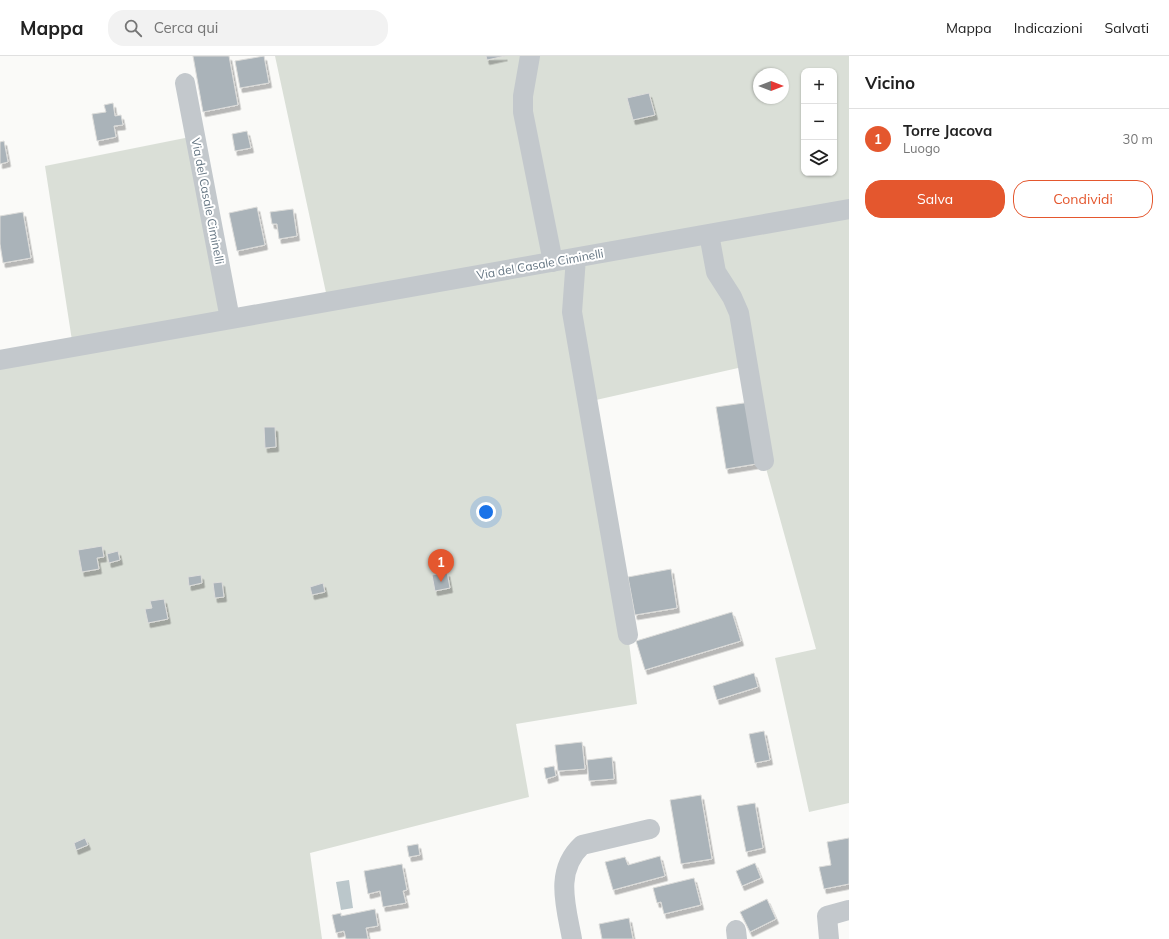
<!DOCTYPE html>
<html lang="it">
<meta charset="utf-8">
<style>
body{margin:0;font-family:Mulish,sans-serif;background:#f2f2f2;color:#222}
.controls{position:absolute;right:12px;top:12px;display:grid;overflow:hidden;border-radius:8px;box-shadow:0 1px 3px #0004}
.controls button{width:36px;height:36px;display:grid;place-items:center;padding:0;border:0;border-bottom:1px solid #e0e0e0;background:#fff;color:#222;font:20px sans-serif}
.compass{position:absolute;left:753px;top:12px;width:36px;height:36px;border-radius:50%;background:#fff;box-shadow:0 1px 3px #0004;rotate:90deg}
.you{position:absolute;left:486px;top:456px;width:14px;height:14px;margin:-10px;border:3px solid #fff;border-radius:50%;background:#1a73e8;box-shadow:0 0 0 6px #1a73e833}
.badge{display:grid;place-items:center;width:26px;height:26px;border-radius:50%;background:#e4572e;color:#fff;font-size:13px;font-weight:700}
.pin{position:absolute;translate:-50% -33px;filter:drop-shadow(0 1px 2px #0008)}
.pin::after{content:'';position:absolute;top:21px;width:14px;height:12px;background:inherit;clip-path:polygon(0 0,100% 0,50% 100%)}
.list{margin:0;padding:0;list-style:none}
h2{display:flex;justify-content:space-between;align-items:center;height:52px;margin:0;padding:0 16px;font-size:17px}
h2 small{font-size:13px;font-weight:400;color:#767676}
.list li{display:grid;grid-template-columns:26px 1fr auto;gap:12px;align-items:center;box-sizing:border-box;height:60px;padding:0 16px;border-top:1px solid #e0e0e0}
.list b{display:block;font-size:15px;white-space:nowrap}
.list p{margin:0;font-size:13px;white-space:nowrap;color:#767676}
.list em{font-size:13px;font-style:normal;color:#767676}
.actions{display:flex;gap:8px;padding:12px 16px}
.actions a{flex:1;padding:9px 0;border:1px solid #e4572e;border-radius:16px;text-align:center;font-size:14px;color:#e4572e}
.actions .main{background:#e4572e;color:#fff}
.icon{flex:none;width:22px;height:22px;fill:none;stroke:currentColor;stroke-width:2;stroke-linecap:round;stroke-linejoin:round}
.map{position:relative;flex:none;width:849px;height:883px;overflow:hidden}
header{display:flex;align-items:center;gap:24px;box-sizing:border-box;height:56px;padding:0 20px;background:#fff;border-bottom:1px solid #e0e0e0}
header strong{font-size:19px}
nav{display:flex;gap:22px;margin-inline-start:auto;font-size:14px}
.search{width:280px;height:36px;background:#f2f2f2;display:flex;align-items:center;gap:10px;box-sizing:border-box;padding:0 14px;border-radius:16px;color:#767676;font-size:15px}
main{display:flex}
aside{flex:1;background:#fff}
.map>svg:first-child{display:block}
.green{fill:#dadfd7;fill-rule:evenodd}
.water{fill:#bbc7cb}
.building{fill:#aab3b9;stroke:#dcdcda;filter:url(#shadow)}
.lines{fill:none;stroke-linecap:round;stroke-linejoin:round}
.minor{stroke:#c3c8cc;stroke-width:20}
.labels{text-anchor:middle;dominant-baseline:central;stroke-width:4;stroke-linejoin:round;paint-order:stroke}
.street-label{font-size:12px;fill:#657683;stroke:#fff}
</style>
<header>
<strong>Mappa</strong>
<div class="search"><svg class="icon" aria-label="search" viewBox="0 0 24 24"><circle cx="10" cy="10" r="6"/><path d="M15 15l6 6"/></svg>Cerca qui</div>
<nav><a>Mappa</a><a>Indicazioni</a><a>Salvati</a></nav>
</header>
<main>
<div class="map">
<svg width="849" height="883" viewBox="0 0 849 883">
<defs>
<filter id="shadow"><feDropShadow dx="2.5" dy="4.5" stdDeviation="0" flood-color="#0004"/></filter>
</defs>
<rect width="100%" height="100%" fill="#fafaf8"/>
<path class="green" d="M275 0H849V747L809 756 775 602 816 593 764 405 747 310 587 346 628 579 637 648 516 668 529 741 310 797 322 883H0V304L73 291 45 110 195 80 230 263 328 246ZM804 15H834V117H804ZM759 18H783V42H759Z"/>
<path class="water" d="M349 824 353 852 341 854 336 826Z"/>
<path class="building" d="M193 0H229L238 49 203 56Z
M264 0 269 27 240 32 235 5Z
M486 0H505L487 4Z
M649 37 655 59 633 64 627 42Z
M113 47 115 60 121 59 123 69 114 70 116 81 97 85 92 58 106 56 104 49Z
M247 75 251 92 235 95 232 78Z
M4 85 8 106 0 108V86Z
M257 151 265 189 237 195 229 157Z
M293 153 297 180 279 183 277 168H272L270 156Z
M23 156 31 202 3 207 0 188V160Z
M751 346 756 408 726 413 716 351Z
M264 371H275L276 391 265 392Z
M102 490 104 501 97 502 99 513 82 516 78 494Z
M118 495 120 504 109 507 107 498Z
M671 513 677 552 635 559 628 521Z
M447 516 450 532 435 535 432 519Z
M201 519 202 527 189 530 188 521Z
M222 526 224 541 215 542 213 527Z
M323 527 325 536 312 539 310 531Z
M164 543 168 563 148 567 145 553 152 552 150 545Z
M732 556 741 585 645 614 636 585Z
M754 617 758 631 717 644 713 630Z
M764 675 770 704 755 707 749 678Z
M582 686 585 713 558 715 555 689Z
M612 701 614 723 589 725 587 704Z
M554 710 556 720 546 723 544 712Z
M701 739 712 803 681 808 670 744Z
M755 747 763 792 746 796 737 750Z
M85 782 88 789 76 794 74 787Z
M849 782V828L824 833 819 811 831 809 827 786Z
M418 788 420 799 409 801 407 790Z
M660 800 665 820 613 834 605 806 625 801 628 809Z
M755 807 761 822 742 830 736 815Z
M402 808 407 834 403 835 406 847 383 851 380 835 368 838 364 815Z
M694 822 701 849 664 858 661 846 657 847 653 832Z
M767 843 776 863 750 876 740 856Z
M375 853 378 870 366 872 368 883H346L344 875 336 877 332 859 341 857V860Z
M629 862 633 883H602L599 868Z"/>
<g class="lines">
<path class="minor" d="M530 0 523 40V56L553 206
M185 27 230 263
M709 178 716 216 732 241 739 257 764 405
M576 202 572 256 628 579
M0 304 849 153
M736 874 737 883
M572 883C566 850 554 815 582 789L650 773
M829 883 827 860 849 854"/>
</g>
<g class="labels">
<g class="street-label">
<text transform="translate(208 145) rotate(79)">Via del Casale Ciminelli</text>
<text transform="translate(540 208) rotate(-10)">Via del Casale Ciminelli</text>
</g>
</g>
</svg>
<div class="controls">
<button>+</button>
<button>−</button>
<button><svg class="icon" aria-label="layers" viewBox="0 0 24 24"><path d="M12 4l9 5-9 5-9-5zM3 14l9 5 9-5"/></svg></button>
</div>
<svg class="compass" viewBox="-18 -18 36 36"><path d="M0-13l5 13h-10z" fill="#e53935"/><path d="M0 13l5-13h-10z" fill="#767676"/></svg>
<div class="you"></div>
<div class="pin badge" style="left:441px;top:526px">1</div>
</div>
<aside>
<h2>Vicino<small></small></h2>
<ul class="list">
<li><span class="badge">1</span><div><b>Torre Jacova</b><p>Luogo</p></div><em>30 m</em></li>
</ul>
<div class="actions"><a class="main">Salva</a><a>Condividi</a></div>
</aside>
</main>
